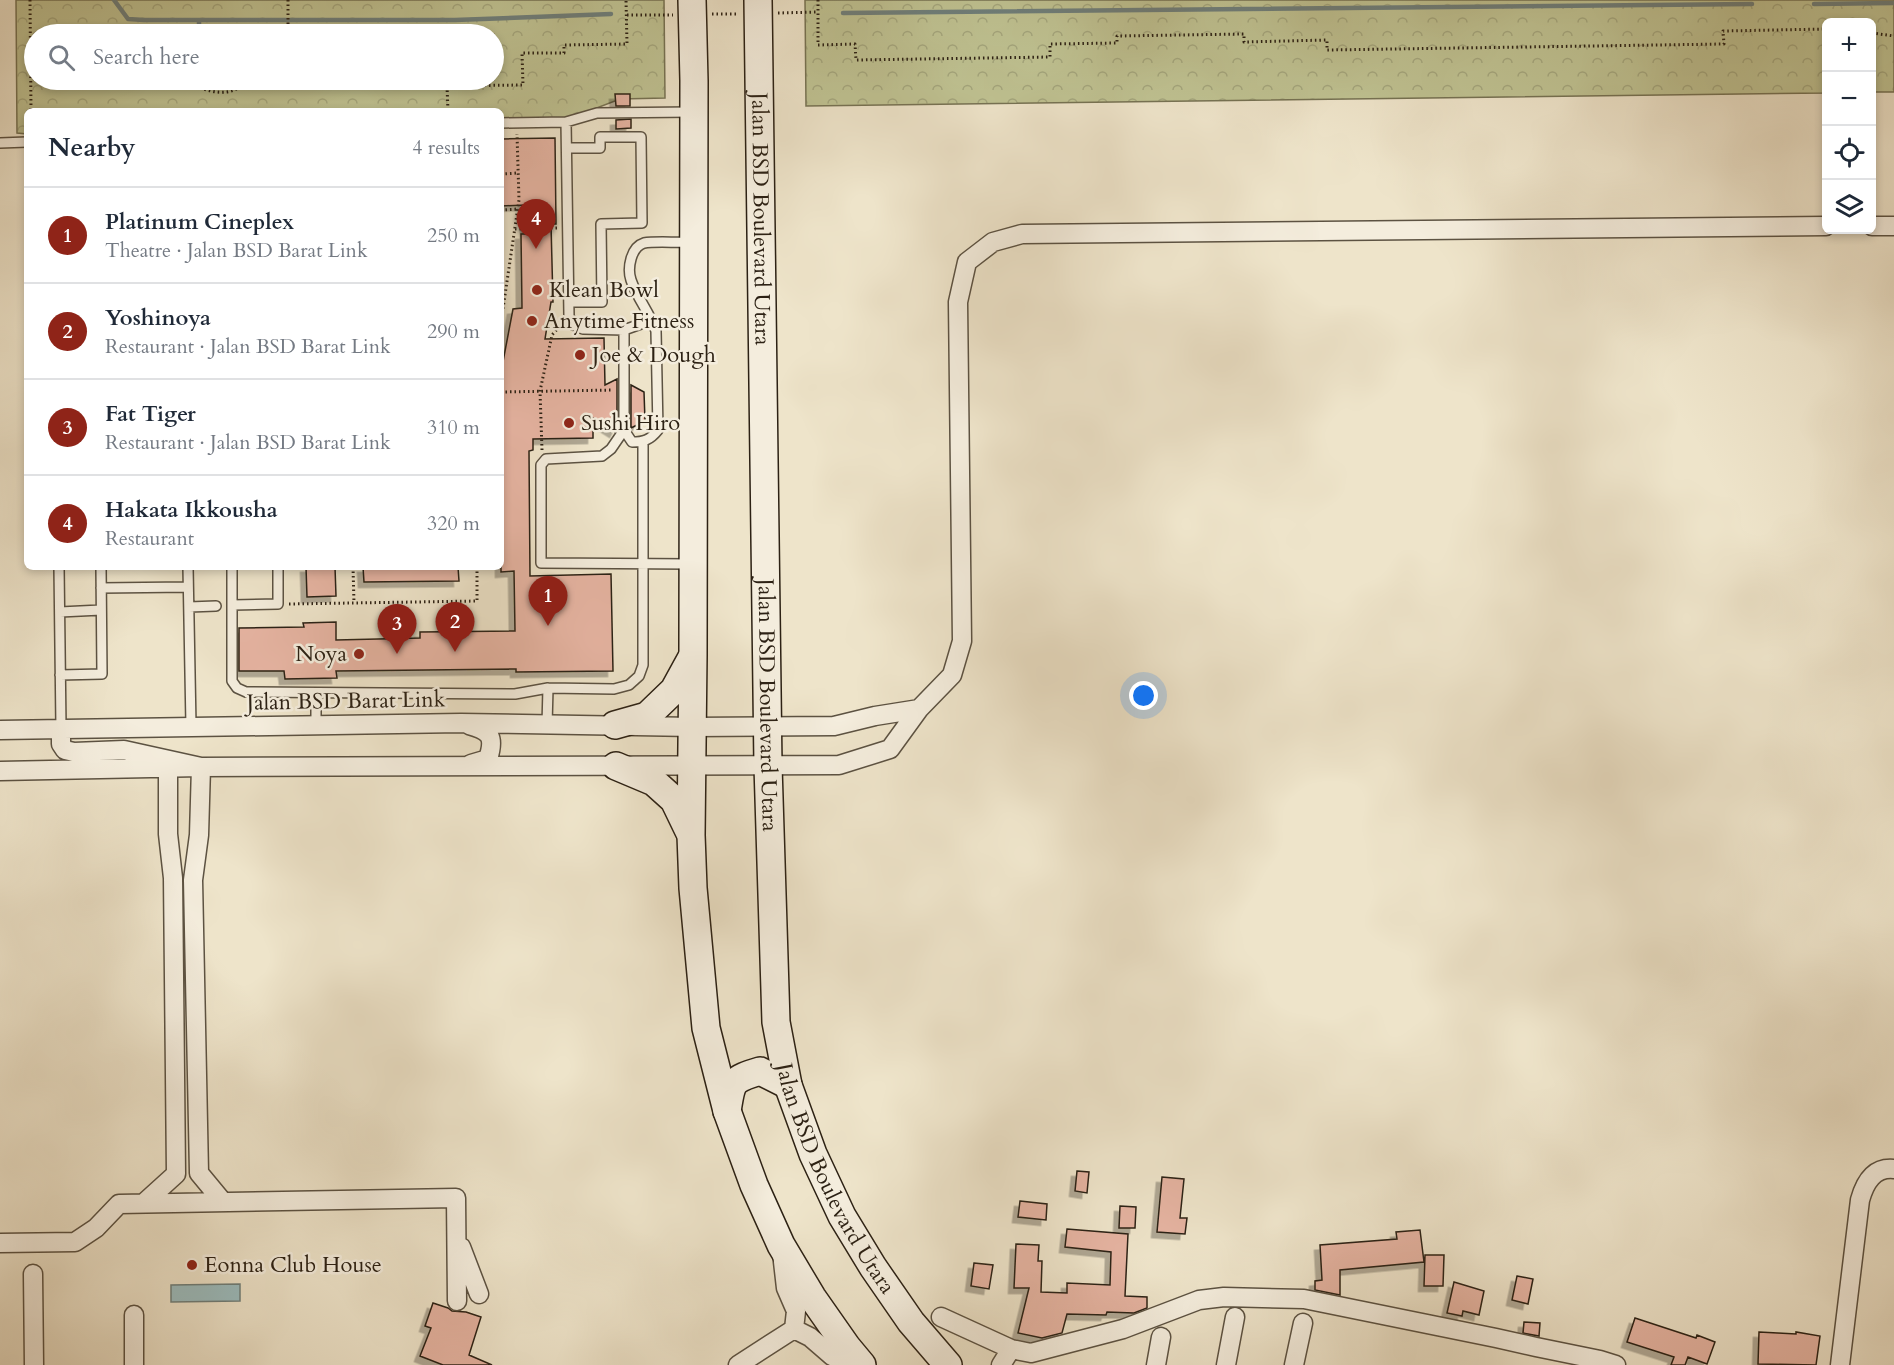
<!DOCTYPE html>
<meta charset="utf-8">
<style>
body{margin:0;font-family:Cardo,serif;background:#f2f2f3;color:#1f2937}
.controls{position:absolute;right:18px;top:18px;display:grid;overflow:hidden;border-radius:9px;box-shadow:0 3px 9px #0003}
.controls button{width:54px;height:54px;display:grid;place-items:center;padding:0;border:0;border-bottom:2px solid #e0e1e3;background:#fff;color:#1f2937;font:30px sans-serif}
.you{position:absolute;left:1144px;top:696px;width:21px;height:21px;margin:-15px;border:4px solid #fff;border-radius:50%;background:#1a73e8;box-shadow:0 0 0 9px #1a73e833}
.badge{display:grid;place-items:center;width:39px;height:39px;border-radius:50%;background:#8f2418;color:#fff;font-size:20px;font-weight:700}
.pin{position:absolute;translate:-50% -50px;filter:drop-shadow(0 2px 3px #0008)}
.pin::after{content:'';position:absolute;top:32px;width:21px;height:18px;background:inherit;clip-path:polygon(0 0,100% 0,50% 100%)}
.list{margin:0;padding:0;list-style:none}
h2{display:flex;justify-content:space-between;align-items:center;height:78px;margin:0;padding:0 24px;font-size:26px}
h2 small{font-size:20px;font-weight:400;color:#747a83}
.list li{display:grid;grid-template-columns:39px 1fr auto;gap:18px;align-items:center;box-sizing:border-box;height:96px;padding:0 24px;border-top:2px solid #e0e1e3}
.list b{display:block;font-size:22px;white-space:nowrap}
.list p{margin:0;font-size:20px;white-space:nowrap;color:#747a83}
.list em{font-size:20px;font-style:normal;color:#747a83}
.icon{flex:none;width:33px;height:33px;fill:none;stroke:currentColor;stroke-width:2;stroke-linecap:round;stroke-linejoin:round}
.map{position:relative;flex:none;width:1894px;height:1365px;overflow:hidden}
.search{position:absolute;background:#fff;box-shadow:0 3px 9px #0003;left:24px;top:24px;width:480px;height:66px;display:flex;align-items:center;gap:15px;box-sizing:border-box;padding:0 21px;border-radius:33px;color:#747a83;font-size:22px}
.panel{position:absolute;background:#fff;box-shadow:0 3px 9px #0003;left:24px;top:108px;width:480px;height:462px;border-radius:9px}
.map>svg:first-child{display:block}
.park{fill:url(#park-crowns);stroke:#767253;stroke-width:1.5;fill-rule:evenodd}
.water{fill:#9cbdbf;stroke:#6f7f7b;stroke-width:1.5}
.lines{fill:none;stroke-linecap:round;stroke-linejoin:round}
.stream{stroke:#6f7f7b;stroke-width:4.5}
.building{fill:#e5b3a1;stroke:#2c2114;stroke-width:1.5;filter:url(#shadow)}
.service-casing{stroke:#5c5242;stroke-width:12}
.minor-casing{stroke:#5c5242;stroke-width:21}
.secondary-casing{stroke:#2c2114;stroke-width:30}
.path{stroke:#2c2114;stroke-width:3;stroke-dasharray:1.5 3;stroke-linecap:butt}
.service{stroke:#f4eddd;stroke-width:9}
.minor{stroke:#f4eddd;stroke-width:18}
.secondary{stroke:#f4eddd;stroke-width:27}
.poi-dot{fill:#8f2418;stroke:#f4eddd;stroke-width:2}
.labels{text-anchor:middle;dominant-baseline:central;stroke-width:5;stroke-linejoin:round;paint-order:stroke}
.street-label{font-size:22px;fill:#2c2114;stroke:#f4eddd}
.poi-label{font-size:22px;fill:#2c2114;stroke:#f4eddd;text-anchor:start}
</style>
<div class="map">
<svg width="1894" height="1365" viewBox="0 0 1894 1365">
<defs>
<pattern id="park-crowns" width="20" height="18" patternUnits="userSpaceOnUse" patternTransform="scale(1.5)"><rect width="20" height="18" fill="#bfc292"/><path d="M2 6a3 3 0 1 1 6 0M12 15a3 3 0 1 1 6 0" fill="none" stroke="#a4a67d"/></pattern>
<filter id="shadow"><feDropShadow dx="-5.5" dy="5.5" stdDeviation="0" flood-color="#0004"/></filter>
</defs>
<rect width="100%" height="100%" fill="#eee4ca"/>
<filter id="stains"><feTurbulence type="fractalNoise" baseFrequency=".00333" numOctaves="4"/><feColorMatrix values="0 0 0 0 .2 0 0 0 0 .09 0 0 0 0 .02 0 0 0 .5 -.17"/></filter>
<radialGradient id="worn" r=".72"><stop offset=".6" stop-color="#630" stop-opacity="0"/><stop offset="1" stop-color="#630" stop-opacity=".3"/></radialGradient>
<path class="park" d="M16 0H664L665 98 620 99 568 119H501V111H27V134L17 133ZM34 34H494V80H34Z
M805 0H1894V92H1872V22H1826V93L806 106Z"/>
<path class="water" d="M240 1284V1301L171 1302V1285Z"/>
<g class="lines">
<path class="stream" d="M114 0 128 19 144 20H455L611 14
M1814 4 1894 3
M843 13 1752 4
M199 34V20"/>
</g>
<path class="building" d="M615 94H630V106H616Z
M631 119V128L616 129V120Z
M555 138 556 224H551L553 302H551L545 339 604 338 605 385 617 379V428L615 432 593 418V438L533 439V450L529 451 530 576 611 574 613 671 516 672V669L336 671 337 678 285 679 284 671H239V628L304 627 303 623 336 622V640L420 638V632L515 631 514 571 501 572V372L513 309 522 308 521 234H526V205L501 206V139Z
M631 385 644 392 645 421 631 428Z
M306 567H335L336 596 307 597Z
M363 567H458L459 581 364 582Z
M1077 1171 1089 1172 1087 1193 1075 1191Z
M1162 1177 1184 1179 1180 1218H1187L1185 1234 1157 1232Z
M1020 1201 1047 1204 1046 1220 1018 1217Z
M1120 1206 1136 1207 1135 1228H1119Z
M1067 1229 1128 1234 1125 1296 1147 1297V1308L1134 1313 1107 1312 1106 1315 1067 1314 1062 1333 1042 1338 1018 1333 1029 1288H1014L1016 1244 1039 1245 1038 1261H1042L1041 1292 1067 1293V1283L1110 1285 1111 1252 1065 1247Z
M1420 1230 1424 1262 1340 1270V1295L1315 1290V1281L1322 1280 1320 1245 1397 1239 1396 1232Z
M1425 1255H1444L1443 1286H1424Z
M974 1263 993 1265 989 1289 971 1286Z
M1517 1276 1533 1279 1528 1304 1512 1300Z
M1454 1282 1484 1291 1479 1315 1463 1311 1462 1316 1447 1313Z
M433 1303 448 1308 452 1311 466 1312 481 1317 469 1355 492 1365H443L420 1356 431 1328 425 1326Z
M1635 1318 1696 1338 1697 1335 1715 1342 1707 1364 1688 1357 1685 1365H1671L1674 1357 1627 1342Z
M1524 1322 1540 1323 1539 1336 1523 1333Z
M1759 1332 1796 1334V1332L1820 1336 1816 1365 1758 1364Z"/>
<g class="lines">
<defs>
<path id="service" d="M566 122 569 316 573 325 583 329 624 330 652 320
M501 123 566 122 597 113 692 112
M0 143 27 142
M567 148H600V137H641L642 223 601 224 602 302H569
M624 330V430L632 442C644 442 650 440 658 430L656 331C650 313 637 298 631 280 627 268 631 247 644 243 655 241 679 243 691 242
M624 430 611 449 602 456 546 459 541 465V563L691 564
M59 567 61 728
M188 567 191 726
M232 567V681L237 688 246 692 515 694 548 688 614 689 629 685 639 676 643 665V442
M101 588 188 587
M233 605 278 604V567
M189 607 216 606
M60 612 101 610
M60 675 102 674 101 567
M316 725V693
M547 725 548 688"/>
<path id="minor" d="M1872 226H1894
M469 725C491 731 495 737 488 759L471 764
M61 728V744L65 750 74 752 124 750 201 767 199 835 193 880 199 1173 223 1202
M0 730 461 723 693 727 834 726 875 716 919 709
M0 771 201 767 839 765 890 749 919 709 952 675 962 641 958 302 967 262 993 242 1022 234 1826 226
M144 1203 176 1174 173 878 168 834V767
M0 1243 75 1242 96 1228 119 1204 456 1198 457 1301
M461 1247 479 1294
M782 1253 786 1288 796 1311 794 1329 810 1337 832 1356 850 1365
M33 1274 34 1365
M134 1315V1365
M941 1317 1011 1349 1031 1353 1123 1329 1199 1300 1224 1297 1304 1299 1496 1338 1536 1347 1600 1360 1616 1365
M738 1365 794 1329
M1001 1365 1011 1349
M1156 1365 1161 1337
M1226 1365 1235 1317
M1294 1365 1303 1323
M1840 1365 1860 1200C1865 1182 1874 1167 1894 1169"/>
<g id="secondary">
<path d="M692 0 694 81 693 655 691 835 693 888 706 1028 727 1111 754 1185 781 1245 812 1297 847 1347 862 1365"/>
<path id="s1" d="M758 0 768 766 776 1022 788 1085 813 1154 842 1216 873 1267 911 1322 948 1365"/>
<path d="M615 725 647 716 674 690 691 659"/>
<path d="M616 766 654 782 674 800 689 831"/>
<path d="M727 1111C732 1082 730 1080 760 1071L788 1085"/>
</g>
</defs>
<use href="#service" class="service-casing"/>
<use href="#minor" class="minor-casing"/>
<use href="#secondary" class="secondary-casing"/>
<path class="path" d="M30 0 31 111
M288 0V34
M818 0V45L855 44 856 60 1050 57V44L1117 43V36L1244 34V42L1327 40V50L1724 44 1723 31 1826 29
M778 13 817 12
M712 14H739
M627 15H673
M1872 33 1894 36
M184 80C204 91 230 101 248 80
M289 80V81H349V87L523 85 522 53H564V45L627 44 626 0
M447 86 448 111
M501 174 518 173
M501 210 518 209
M515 229 557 228
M501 322 519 200 517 134
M501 392 613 390
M542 450 540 391 552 335 560 326
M353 567 354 603
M289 604 477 601V567"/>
<use href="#service" class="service"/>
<use href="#minor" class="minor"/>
<use href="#secondary" class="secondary"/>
</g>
<g class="poi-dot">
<circle cx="537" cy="290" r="6"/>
<circle cx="532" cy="321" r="6"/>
<circle cx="580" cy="355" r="6"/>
<circle cx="569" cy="423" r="6"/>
<circle cx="359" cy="654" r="6"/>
<circle cx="192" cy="1265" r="6"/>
</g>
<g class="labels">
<g class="street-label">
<text stroke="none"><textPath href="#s1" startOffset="219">Jalan BSD Boulevard Utara</textPath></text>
<text transform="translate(346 701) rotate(-1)">Jalan BSD Barat Link</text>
<text stroke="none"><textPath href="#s1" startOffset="705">Jalan BSD Boulevard Utara</textPath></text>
<text stroke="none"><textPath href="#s1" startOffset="1191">Jalan BSD Boulevard Utara</textPath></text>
</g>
<g class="poi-label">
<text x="549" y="290">Klean Bowl</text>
<text x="544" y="321">Anytime Fitness</text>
<text x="592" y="355">Joe &amp; Dough</text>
<text x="581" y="423">Sushi Hiro</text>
<text x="347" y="654" text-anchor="end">Noya</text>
<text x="204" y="1265">Eonna Club House</text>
</g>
</g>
<rect width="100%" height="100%" filter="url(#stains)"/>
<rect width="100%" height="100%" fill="url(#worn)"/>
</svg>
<div class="controls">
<button>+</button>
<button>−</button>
<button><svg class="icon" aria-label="locate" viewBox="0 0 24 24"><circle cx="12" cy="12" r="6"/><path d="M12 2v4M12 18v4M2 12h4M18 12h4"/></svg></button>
<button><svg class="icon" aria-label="layers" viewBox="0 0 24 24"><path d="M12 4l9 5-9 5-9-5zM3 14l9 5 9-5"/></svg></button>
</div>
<div class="you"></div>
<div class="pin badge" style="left:548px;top:626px">1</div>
<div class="pin badge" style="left:455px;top:652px">2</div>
<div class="pin badge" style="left:397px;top:654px">3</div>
<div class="pin badge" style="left:536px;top:249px">4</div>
<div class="search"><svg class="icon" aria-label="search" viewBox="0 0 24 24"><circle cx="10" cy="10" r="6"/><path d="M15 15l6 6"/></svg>Search here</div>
<section class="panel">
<h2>Nearby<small>4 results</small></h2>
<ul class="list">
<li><span class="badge">1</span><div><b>Platinum Cineplex</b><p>Theatre · Jalan BSD Barat Link</p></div><em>250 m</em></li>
<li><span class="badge">2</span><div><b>Yoshinoya</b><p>Restaurant · Jalan BSD Barat Link</p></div><em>290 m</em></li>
<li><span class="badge">3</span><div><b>Fat Tiger</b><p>Restaurant · Jalan BSD Barat Link</p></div><em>310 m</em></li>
<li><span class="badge">4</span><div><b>Hakata Ikkousha</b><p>Restaurant</p></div><em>320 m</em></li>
</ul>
</section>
</div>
